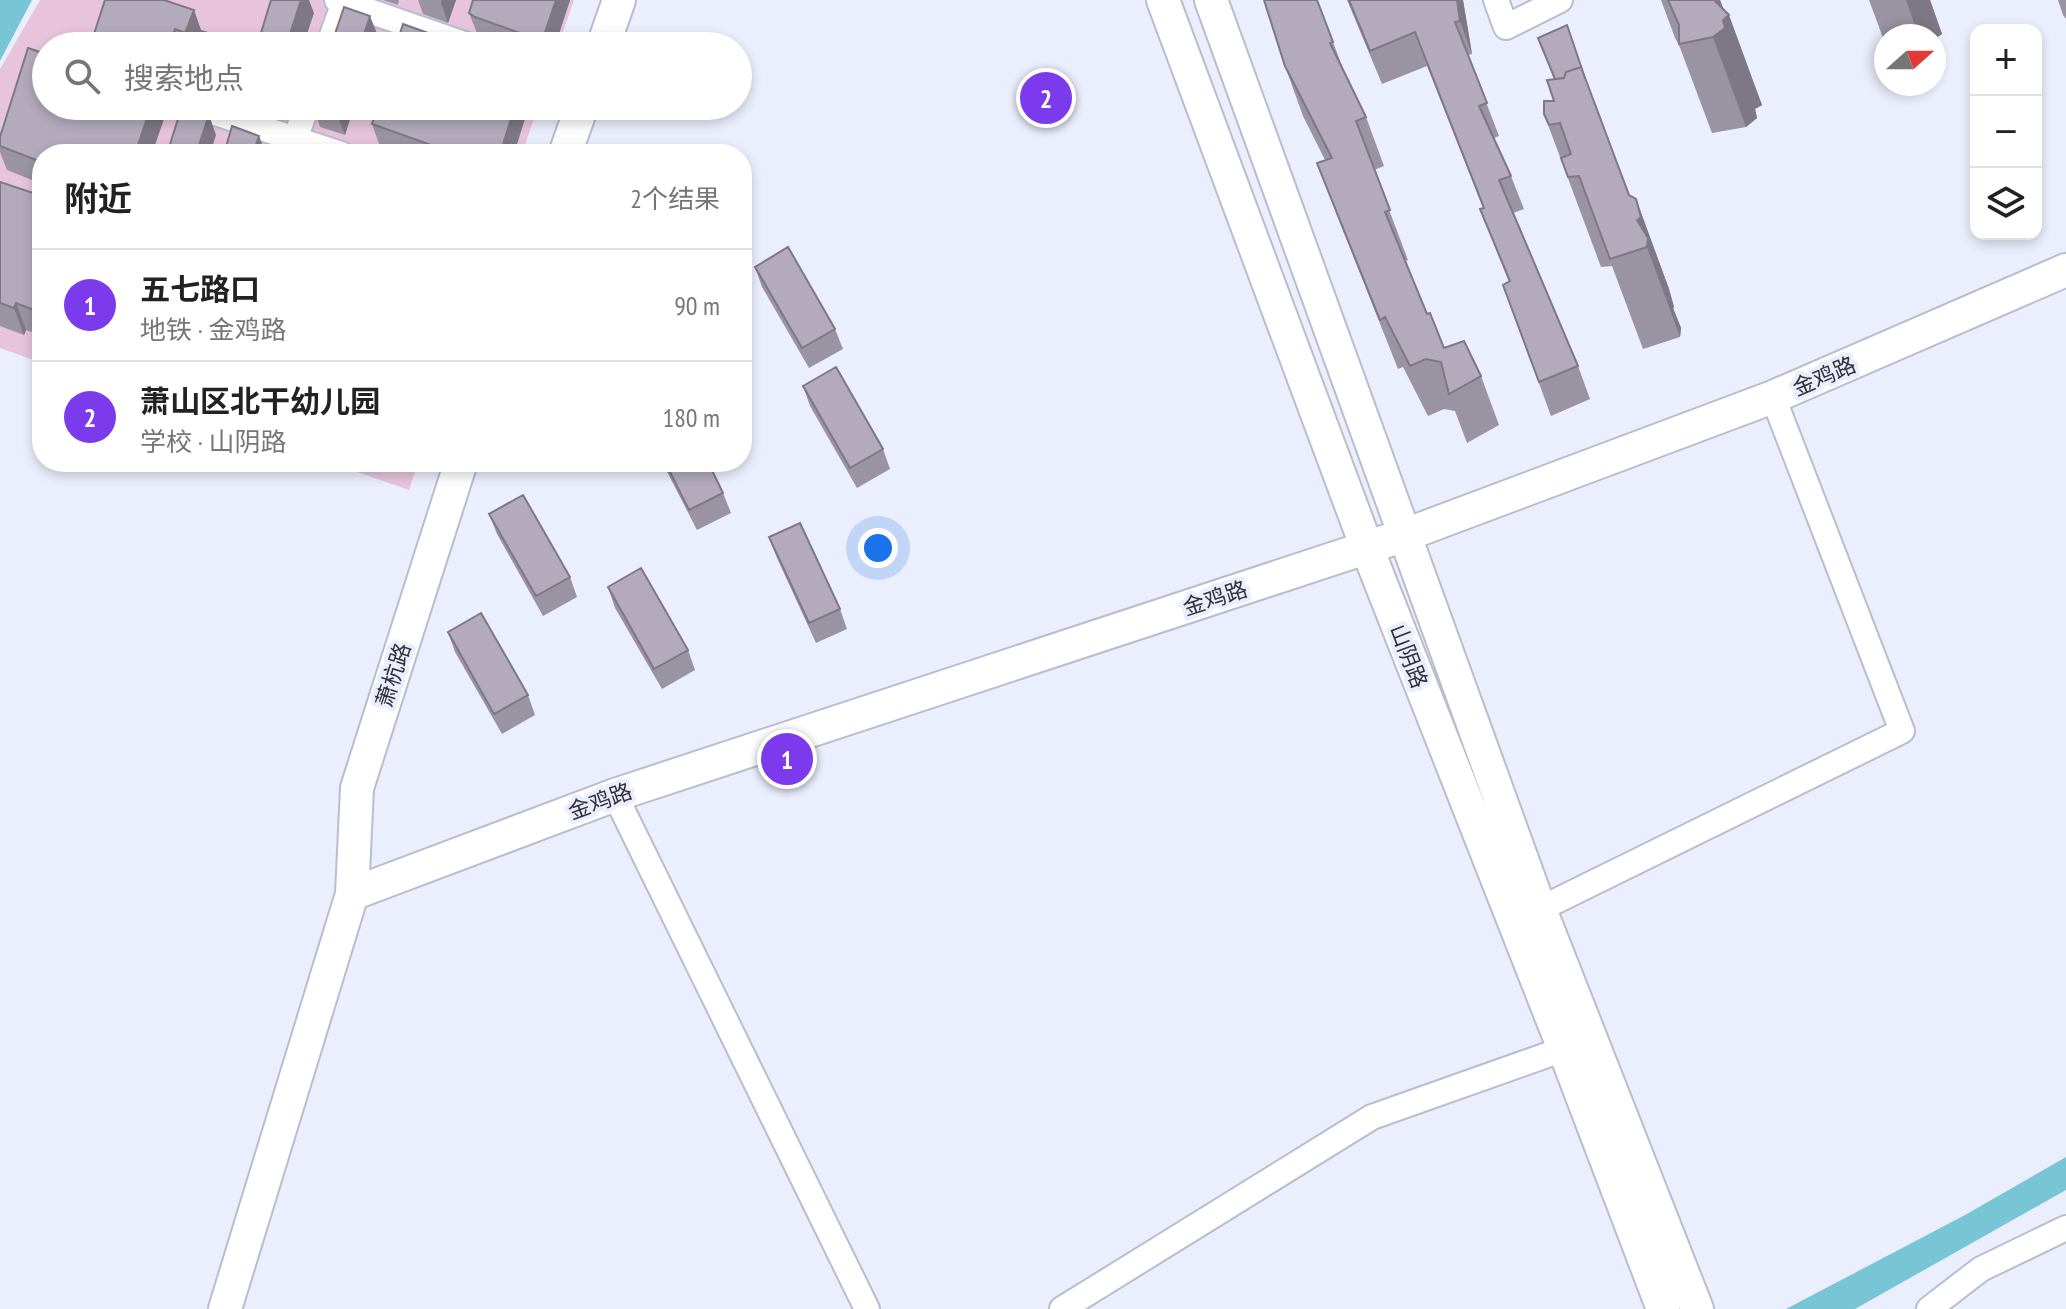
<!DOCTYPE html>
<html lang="zh">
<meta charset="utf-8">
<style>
body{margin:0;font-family:"PT Sans Narrow","Noto Sans SC",sans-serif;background:#f2f2f2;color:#222}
.controls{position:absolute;right:24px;top:24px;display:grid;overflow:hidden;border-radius:16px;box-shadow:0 4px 12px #0003}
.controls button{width:72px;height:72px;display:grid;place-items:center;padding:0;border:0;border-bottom:2px solid #e0e0e0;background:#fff;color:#222;font:40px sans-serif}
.compass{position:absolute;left:1874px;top:24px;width:72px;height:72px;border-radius:50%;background:#fff;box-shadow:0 4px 12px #0003;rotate:69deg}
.you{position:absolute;left:878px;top:548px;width:28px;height:28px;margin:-20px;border:6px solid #fff;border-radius:50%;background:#1a73e8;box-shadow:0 0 0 12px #1a73e833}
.badge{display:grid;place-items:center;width:52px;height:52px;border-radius:50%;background:#7c3aed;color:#fff;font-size:26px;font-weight:700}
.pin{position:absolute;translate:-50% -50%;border:4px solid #fff;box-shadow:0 2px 8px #0006}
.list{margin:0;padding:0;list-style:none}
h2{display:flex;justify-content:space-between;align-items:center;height:104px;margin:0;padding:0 32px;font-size:34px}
h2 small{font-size:26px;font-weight:400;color:#767676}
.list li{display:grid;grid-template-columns:52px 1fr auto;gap:24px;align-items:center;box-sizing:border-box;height:112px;padding:0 32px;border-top:2px solid #e0e0e0}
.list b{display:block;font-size:30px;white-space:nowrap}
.list p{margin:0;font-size:26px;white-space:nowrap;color:#767676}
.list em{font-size:26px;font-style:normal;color:#767676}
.icon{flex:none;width:44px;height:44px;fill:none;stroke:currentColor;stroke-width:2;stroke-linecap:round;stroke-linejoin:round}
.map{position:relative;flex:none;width:2066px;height:1309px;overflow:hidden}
.search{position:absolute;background:#fff;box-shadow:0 4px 12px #0003;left:32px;top:32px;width:720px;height:88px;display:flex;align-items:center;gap:20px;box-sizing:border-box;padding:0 28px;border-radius:44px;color:#767676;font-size:30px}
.panel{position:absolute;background:#fff;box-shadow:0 4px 12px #0003;left:32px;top:144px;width:720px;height:328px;border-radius:32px}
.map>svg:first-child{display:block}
.green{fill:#e7c4db}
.water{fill:#77c5d5}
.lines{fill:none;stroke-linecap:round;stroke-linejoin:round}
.minor-casing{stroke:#b9bdcd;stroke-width:28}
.major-casing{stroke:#b9bdcd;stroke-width:36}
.minor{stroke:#fff;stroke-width:24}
.major{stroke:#fff;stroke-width:32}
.wall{fill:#9a93a1}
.shaded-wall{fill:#7d7883}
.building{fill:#b3abbb;stroke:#7d7883;stroke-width:2}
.labels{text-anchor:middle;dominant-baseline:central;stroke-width:8;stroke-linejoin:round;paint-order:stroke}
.street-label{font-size:22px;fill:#313239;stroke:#ebeefc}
</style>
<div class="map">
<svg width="2066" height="1309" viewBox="0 0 2066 1309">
<rect width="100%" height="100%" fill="#ebeefc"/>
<path class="green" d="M40 0H574L558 46H46V106H538L522 154H42V363L0 348V69Z
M328 462H418L409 490Z"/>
<path class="water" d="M0 0H32L0 61Z
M2066 1157V1190L1855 1309H1786L1965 1215Z"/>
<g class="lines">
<defs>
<path id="minor" d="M337 0 470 46
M1496 0 1506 27 1560 0
M328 46 345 0
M194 106 341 154
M290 153 307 106
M615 795 867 1309
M1540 909 1902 731 1773 397
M1062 1309 1372 1117 1564 1049
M1929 1309 1981 1269 2066 1228"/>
<path id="major" d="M1163 0 1367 548 1564 1049 1663 1309
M1211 0 1540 909 1697 1309
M603 46 619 0
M565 154 582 106
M352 894 615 795 1405 535 1773 397 2066 270
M225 1309 352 894 357 788 461 462"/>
</defs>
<use href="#minor" class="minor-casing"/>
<use href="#major" class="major-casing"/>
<use href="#minor" class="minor"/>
<use href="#major" class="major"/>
</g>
<path class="wall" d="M383 0H399L398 5Z
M418 0H456L448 23 423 14Z
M473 0H570L555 46H506L482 37 477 33 469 13Z
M1317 0 1345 74 1366 117 1384 166 1374 170 1408 260 1405 261 1427 314 1444 348 1481 376 1499 425 1467 443 1455 411 1444 409 1428 416 1403 367 1398 369 1336 213 1317 163 1325 160 1303 116 1285 66Z
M1347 0H1463L1472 54 1468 55 1499 136 1494 138 1511 176 1524 209 1513 213 1578 366 1590 399 1551 416 1503 285 1509 282 1480 209 1483 208 1427 66 1382 84Z
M1661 0H1720L1762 105 1755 109 1757 118 1746 127 1712 133 1679 45 1675 38Z
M1869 0H1930L1942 34 1936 38 1938 47 1934 50V36H1886V46Z
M2058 0H2066V19L2063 15Z
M194 10 201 31 252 46H96L93 37Z
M1538 38 1591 93 1629 195 1636 199 1669 289 1674 307 1673 308 1681 328 1680 337 1643 349 1612 266 1601 267 1544 114 1554 101V79Z
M264 106H283L281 112Z
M313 106H354L345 135 320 127Z
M164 119 42 154V184L7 170 0 152V137Z
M372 124 514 154H407L379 144Z
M0 182 42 196V336L26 330 24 335 0 326Z
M755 267 835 329 843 349 809 368 762 287Z
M803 386 883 449 890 469 857 488 810 406Z
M558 462H584L562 472Z
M662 462H708L723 493 731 513 697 530Z
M489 514 570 577 577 597 543 616 497 534Z
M769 538 840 609 847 629 816 643 777 558Z
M608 587 688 650 695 670 662 689 615 608Z
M448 632 528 695 535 715 502 734 455 652Z"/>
<path class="shaded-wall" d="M301 0H309L314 13 303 46H286Z
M442 0H456L448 23 441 3Z
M556 0H570L555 46H544L542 41Z
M1457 0H1463L1472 54 1460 21Z
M1715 0H1720L1726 17 1729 15 1762 105 1755 109 1757 118 1746 127 1713 37Z
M1906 0H1930L1942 34 1936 38 1938 47 1934 50V36H1919Z
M194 10 203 36 200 46H190L185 33Z
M370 16 378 36 374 46H360Z
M175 29 181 46H169Z
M151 106H159L164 119 152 154H135Z
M340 106H354L345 135 337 115Z
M515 106H529L514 154H500Z
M209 115 216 135 210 154H196Z
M259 136 266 154H253Z
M1636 199 1669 289 1674 307 1673 308 1681 328 1680 337 1637 220Z
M16 303 26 330 24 335 14 308Z"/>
<path class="building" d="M105 0H164L194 10 185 33 175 29 169 46H120L93 37Z
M271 0H301L286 46H257Z
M473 0H556L542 41 475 17 469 13Z
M1264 0H1317L1333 42 1330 43 1366 117 1356 121 1390 210 1385 212 1427 314 1430 313 1444 348 1464 341 1481 376 1449 394 1441 362 1426 359 1410 366 1385 317 1380 320 1317 163 1332 158 1285 66Z
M1349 0H1457L1460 21 1455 22 1487 103 1479 106 1511 176 1499 180 1578 366 1539 382 1503 285 1510 281 1480 209 1484 208 1415 32 1370 51Z
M1668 0H1715V1L1729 15 1723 20 1725 28 1713 37 1679 44V25Z
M344 7 370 16 360 46H331Z
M403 24 464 46H396Z
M1567 25 1585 78 1581 67 1566 72 1564 78 1555 79 1538 38Z
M201 31 252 46H197Z
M28 48 46 54V106H151L135 154H42V164L39 161 0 146V137Z
M1581 67 1629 195 1636 199 1641 217 1637 220 1648 238 1647 247 1610 259 1579 176 1568 177 1561 158 1571 154 1560 123 1549 125 1544 114V101H1554L1547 80 1564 78 1566 72Z
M182 106 209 115 196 154H167Z
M313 106H340L337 115Z
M378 106H515L500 154H456L372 124Z
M232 126 259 136 253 154H224Z
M296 147 315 154H294Z
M0 182 42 196V313L16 303 14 308 0 303Z
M788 247 835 329 802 348 755 267Z
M836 367 883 449 850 468 803 386Z
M665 462H708L723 493 689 510Z
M523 495 570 577 536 596 489 514Z
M800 523 840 609 809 623 769 537Z
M641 568 688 650 654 669 608 587Z
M481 613 528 695 494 714 448 632Z"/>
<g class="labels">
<g class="street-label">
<text transform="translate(1824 376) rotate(-23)">金鸡路</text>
<text transform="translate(1215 598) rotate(-18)">金鸡路</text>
<text transform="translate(1409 656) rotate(69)">山阴路</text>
<text transform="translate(393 675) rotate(-72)">萧杭路</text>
<text transform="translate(600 801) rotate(-20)">金鸡路</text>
</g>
</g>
</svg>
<div class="controls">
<button>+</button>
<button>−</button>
<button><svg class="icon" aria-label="layers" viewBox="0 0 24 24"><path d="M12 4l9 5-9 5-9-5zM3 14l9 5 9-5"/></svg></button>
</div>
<svg class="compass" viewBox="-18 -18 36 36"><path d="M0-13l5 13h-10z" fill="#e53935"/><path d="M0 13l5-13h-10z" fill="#767676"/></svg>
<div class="you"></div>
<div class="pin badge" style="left:787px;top:759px">1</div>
<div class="pin badge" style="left:1046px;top:98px">2</div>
<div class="search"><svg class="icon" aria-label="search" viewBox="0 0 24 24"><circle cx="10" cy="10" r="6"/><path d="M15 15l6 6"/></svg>搜索地点</div>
<section class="panel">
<h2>附近<small>2个结果</small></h2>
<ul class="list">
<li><span class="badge">1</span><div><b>五七路口</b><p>地铁 · 金鸡路</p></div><em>90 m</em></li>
<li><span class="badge">2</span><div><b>萧山区北干幼儿园</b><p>学校 · 山阴路</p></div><em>180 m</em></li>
</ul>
</section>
</div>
